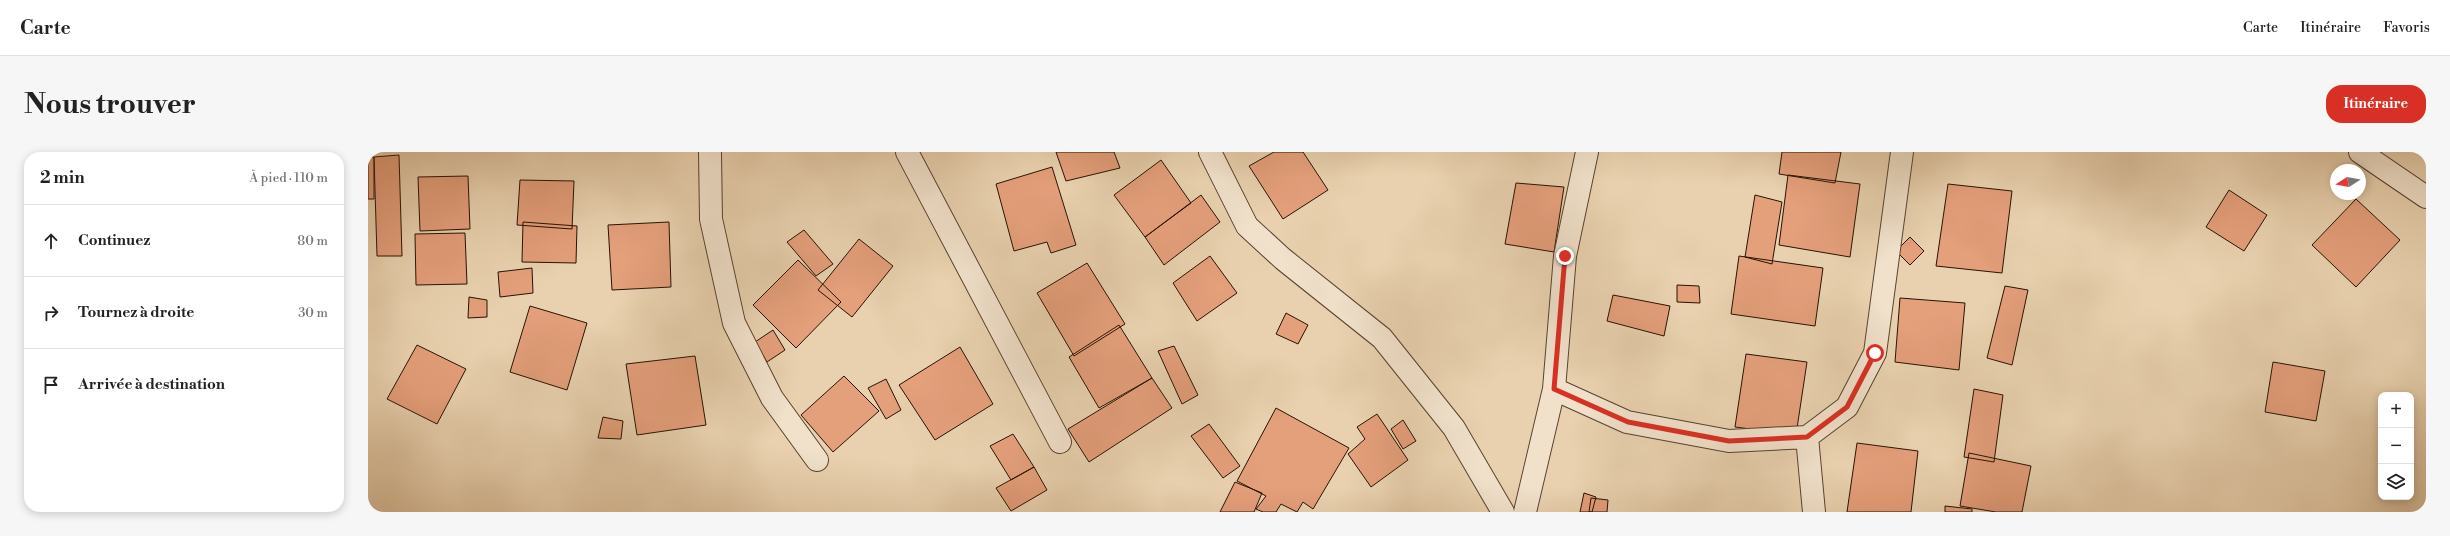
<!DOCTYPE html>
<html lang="fr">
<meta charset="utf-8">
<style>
body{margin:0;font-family:"Libre Bodoni",serif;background:#f6f6f6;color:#222}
.controls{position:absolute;right:12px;bottom:12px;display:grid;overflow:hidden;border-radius:8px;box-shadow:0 2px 10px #0003}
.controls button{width:36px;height:36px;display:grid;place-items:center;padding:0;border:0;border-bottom:1px solid #e0e0e0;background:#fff;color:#222;font:20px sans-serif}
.compass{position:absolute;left:1962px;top:12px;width:36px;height:36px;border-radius:50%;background:#fff;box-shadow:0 2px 10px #0003;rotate:259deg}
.stop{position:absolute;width:12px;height:12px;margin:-9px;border:3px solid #d93025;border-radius:50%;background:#fff}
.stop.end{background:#d93025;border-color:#fff;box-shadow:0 1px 4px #0008}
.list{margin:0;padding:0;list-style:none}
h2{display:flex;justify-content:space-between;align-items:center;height:52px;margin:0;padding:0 16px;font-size:17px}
h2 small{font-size:13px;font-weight:400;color:#767676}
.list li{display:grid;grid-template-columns:26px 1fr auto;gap:12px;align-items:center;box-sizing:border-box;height:72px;padding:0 16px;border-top:1px solid #e0e0e0}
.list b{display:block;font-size:15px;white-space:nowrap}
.list em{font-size:13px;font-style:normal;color:#767676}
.icon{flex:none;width:22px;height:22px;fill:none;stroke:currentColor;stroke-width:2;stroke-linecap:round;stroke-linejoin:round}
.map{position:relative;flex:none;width:2058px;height:360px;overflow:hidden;border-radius:16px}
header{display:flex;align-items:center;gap:24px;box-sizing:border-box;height:56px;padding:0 20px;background:#fff;border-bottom:1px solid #e0e0e0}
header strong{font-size:19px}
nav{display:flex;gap:22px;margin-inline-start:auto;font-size:14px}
.intro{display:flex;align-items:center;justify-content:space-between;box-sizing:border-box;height:96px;padding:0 24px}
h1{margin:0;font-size:28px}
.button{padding:10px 18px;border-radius:16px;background:#d93025;color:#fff;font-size:14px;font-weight:700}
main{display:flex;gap:24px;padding:0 24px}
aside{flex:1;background:#fff;border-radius:16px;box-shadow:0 2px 10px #0003}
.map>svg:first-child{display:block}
.building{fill:#e49f7b;stroke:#281204}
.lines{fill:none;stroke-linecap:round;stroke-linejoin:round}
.minor-casing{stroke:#58422f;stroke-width:24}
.minor{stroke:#f1e1cb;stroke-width:22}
.route{stroke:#d93025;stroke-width:5}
</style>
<header>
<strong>Carte</strong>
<nav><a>Carte</a><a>Itinéraire</a><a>Favoris</a></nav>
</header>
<div class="intro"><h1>Nous trouver</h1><a class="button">Itinéraire</a></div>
<main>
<aside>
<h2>2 min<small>À pied · 110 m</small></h2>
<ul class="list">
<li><svg class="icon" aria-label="ahead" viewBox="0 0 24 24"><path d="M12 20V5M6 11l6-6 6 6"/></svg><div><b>Continuez</b></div><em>80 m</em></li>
<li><svg class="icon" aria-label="right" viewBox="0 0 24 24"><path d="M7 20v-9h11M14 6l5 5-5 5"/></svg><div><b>Tournez à droite</b></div><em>30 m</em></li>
<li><svg class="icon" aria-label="arrive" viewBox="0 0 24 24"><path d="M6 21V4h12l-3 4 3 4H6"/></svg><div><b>Arrivée à destination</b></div></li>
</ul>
</aside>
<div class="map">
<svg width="2058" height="360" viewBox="0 0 2058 360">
<rect width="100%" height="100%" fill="#e9d1af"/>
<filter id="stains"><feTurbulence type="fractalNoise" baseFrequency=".005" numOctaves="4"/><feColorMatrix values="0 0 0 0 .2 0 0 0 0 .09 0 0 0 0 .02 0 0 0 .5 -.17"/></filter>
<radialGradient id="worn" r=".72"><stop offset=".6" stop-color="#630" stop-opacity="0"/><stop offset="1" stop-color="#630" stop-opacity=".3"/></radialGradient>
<path class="building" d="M688 0H746L752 16 698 29Z
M906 0H935L960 38 915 67 881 14Z
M1414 0H1473L1467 31 1411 22Z
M31 3 34 104H9L6 5Z
M0 5H6V47H0Z
M793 8 823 51 777 85 746 43Z
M684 15 708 93 683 101 679 90 646 99 628 32Z
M1420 23 1492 32 1482 105 1411 93Z
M100 24 102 77 52 79 50 25Z
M152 28 206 29 204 77 149 73Z
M1148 31 1196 35 1186 100 1137 92Z
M1580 32 1644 39 1634 121 1568 114Z
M1861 38 1899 63 1876 99 1838 75Z
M833 43 852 70 796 113 777 85Z
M1387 43 1414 50 1404 112 1377 105Z
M1988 47 2032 88 1988 135 1944 93Z
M155 70 209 74 208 111 154 110Z
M301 70 303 135 244 138 240 73Z
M436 78 465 112 448 124 419 90Z
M97 81 99 132 48 133 47 82Z
M1542 85 1556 99 1542 113 1528 99Z
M491 87 525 114 484 165 450 138Z
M842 104 869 141 829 169 805 131Z
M1371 104 1455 116 1447 174 1363 162Z
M430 108 473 150 428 196 385 153Z
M719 111 757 172 706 204 669 141Z
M164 116 165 141 132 145 130 120Z
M1309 133 1331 134 1332 151 1309 150Z
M1637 134 1660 138 1644 213 1619 206Z
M1245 143 1302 154 1296 184 1239 169Z
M101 145 119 148V165L100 166Z
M1532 146 1597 151 1591 218 1527 210Z
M162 154 219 171 199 238 142 220Z
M918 161 940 173 930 192 908 182Z
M751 173 784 226 731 256 701 205Z
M405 178 417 198 399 210 387 190Z
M49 193 98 217 69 272 19 247Z
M806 194 830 243 814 252 790 199Z
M592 195 625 252 567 288 531 233Z
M1378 202 1439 210 1428 283 1367 275Z
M327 204 338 273 269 283 258 212Z
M1905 210 1957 219 1948 269 1897 260Z
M476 224 511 259 465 300 433 263Z
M784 226 804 256 721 310 700 277Z
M518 227 533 258 518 267 500 236Z
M1606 237 1635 243 1626 310 1596 305Z
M908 256 981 296 945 357 935 350 929 360 913 352 908 360H895L888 357 898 344 869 329Z
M1009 262 1040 308 1003 335 980 302 997 287 989 275Z
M235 265 255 269 253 287 230 286Z
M1035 268 1048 289 1035 297 1023 277Z
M841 272 872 314 855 326 823 284Z
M645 282 666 315 643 328 622 294Z
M1489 291 1550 299 1543 360H1479Z
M1601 301 1663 314 1654 360H1628L1592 354Z
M666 315 679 338 643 359 628 336Z
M867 330 894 341 886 360H852Z
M1216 341 1228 345 1224 360H1212Z
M1223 346 1240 348 1239 360H1221Z
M1577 354 1604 357V360H1577Z"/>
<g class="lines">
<defs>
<path id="minor" d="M342 0 343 67 366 171 404 246 449 308
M539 0 692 290
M842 0 879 74 915 107 1014 186 1086 276 1135 360
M1992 0 2058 45
M1186 237 1259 270 1361 289 1439 285 1479 255 1507 201 1534 0
M1439 285 1446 360
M1157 360 1186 237 1197 104 1219 0"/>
</defs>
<use href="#minor" class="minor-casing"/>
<use href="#minor" class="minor"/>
</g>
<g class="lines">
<path class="route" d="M1197 104 1186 237 1260 270 1361 289 1439 285 1479 255 1507 201"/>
</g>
<rect width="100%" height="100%" filter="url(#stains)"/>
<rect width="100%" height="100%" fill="url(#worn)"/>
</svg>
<div class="controls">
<button>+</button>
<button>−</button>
<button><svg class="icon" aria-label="layers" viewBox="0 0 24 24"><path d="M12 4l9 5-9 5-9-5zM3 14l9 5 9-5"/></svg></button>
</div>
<svg class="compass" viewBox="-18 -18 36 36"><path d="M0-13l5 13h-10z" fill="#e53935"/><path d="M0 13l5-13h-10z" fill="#767676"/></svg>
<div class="stop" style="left:1507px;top:201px"></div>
<div class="stop end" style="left:1197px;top:104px"></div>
</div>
</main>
